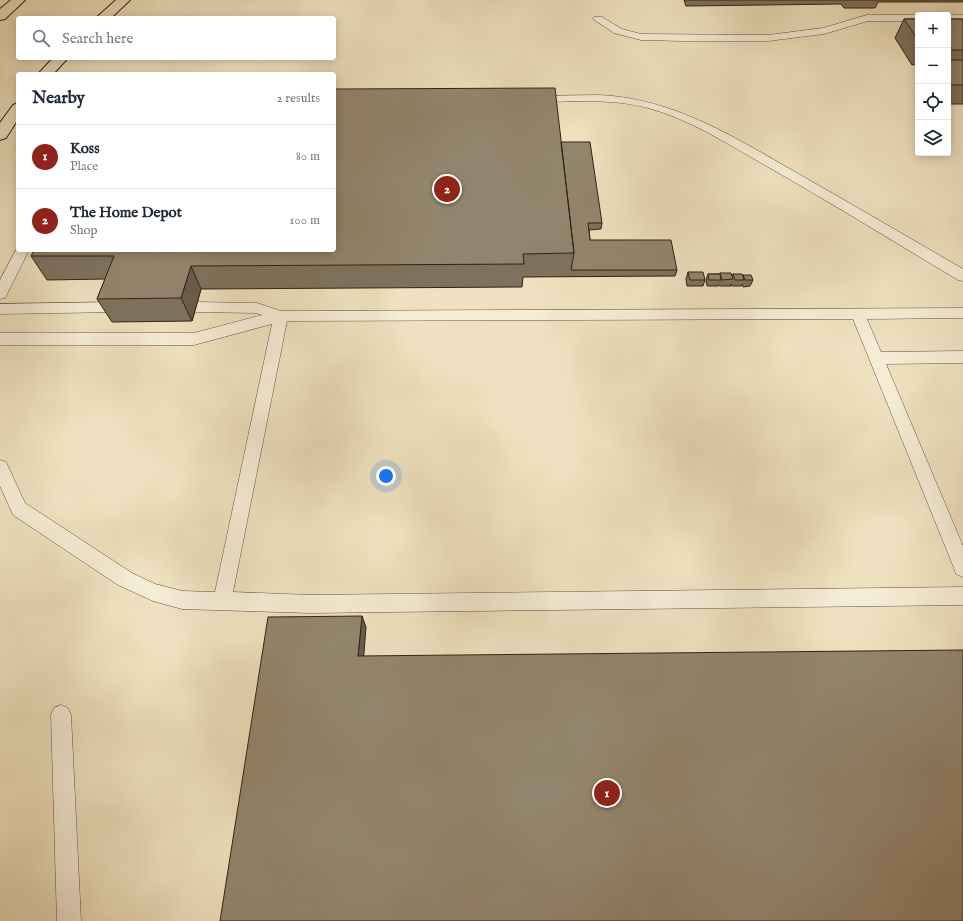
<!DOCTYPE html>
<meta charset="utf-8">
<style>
body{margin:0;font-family:"IM FELL English",serif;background:#f6f6f7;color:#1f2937}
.controls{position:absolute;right:12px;top:12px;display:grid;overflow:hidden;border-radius:4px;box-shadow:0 2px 10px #0003}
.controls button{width:36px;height:36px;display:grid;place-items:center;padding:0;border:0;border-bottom:1px solid #e0e1e3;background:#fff;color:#1f2937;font:20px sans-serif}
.you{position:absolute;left:386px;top:476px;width:14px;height:14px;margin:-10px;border:3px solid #fff;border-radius:50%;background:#1a73e8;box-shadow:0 0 0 6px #1a73e833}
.badge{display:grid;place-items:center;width:26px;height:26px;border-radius:50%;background:#8f2418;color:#fff;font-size:13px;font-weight:700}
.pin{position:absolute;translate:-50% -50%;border:2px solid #fff;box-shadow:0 1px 4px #0006}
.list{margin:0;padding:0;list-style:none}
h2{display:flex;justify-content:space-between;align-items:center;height:52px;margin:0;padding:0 16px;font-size:17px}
h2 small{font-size:13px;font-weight:400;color:#747a83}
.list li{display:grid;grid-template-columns:26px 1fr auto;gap:12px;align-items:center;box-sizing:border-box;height:64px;padding:0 16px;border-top:1px solid #e0e1e3}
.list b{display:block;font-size:15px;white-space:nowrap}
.list p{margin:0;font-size:13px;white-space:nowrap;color:#747a83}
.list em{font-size:13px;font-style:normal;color:#747a83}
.icon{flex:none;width:22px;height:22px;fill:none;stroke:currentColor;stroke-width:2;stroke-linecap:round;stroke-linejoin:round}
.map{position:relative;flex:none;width:963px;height:921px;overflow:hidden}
.search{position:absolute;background:#fff;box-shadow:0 2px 10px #0003;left:16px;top:16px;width:320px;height:44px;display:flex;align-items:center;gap:10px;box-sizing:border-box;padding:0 14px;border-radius:4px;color:#747a83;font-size:15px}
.panel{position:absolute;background:#fff;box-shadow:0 2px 10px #0003;left:16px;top:72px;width:320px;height:180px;border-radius:4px}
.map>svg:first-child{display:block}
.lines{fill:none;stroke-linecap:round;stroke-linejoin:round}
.service-casing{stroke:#605240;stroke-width:1}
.motorway-casing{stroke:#302215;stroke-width:2}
.service{fill:#f5ecd5;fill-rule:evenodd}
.motorway{fill:#efe1bf;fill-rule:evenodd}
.wall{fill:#7e725e;stroke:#302215}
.shaded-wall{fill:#675d4c;stroke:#302215}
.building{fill:#93856d;stroke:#302215}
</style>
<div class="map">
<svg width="963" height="921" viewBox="0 0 963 921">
<rect width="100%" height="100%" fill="#efe1bf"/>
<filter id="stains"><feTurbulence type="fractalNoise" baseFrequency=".005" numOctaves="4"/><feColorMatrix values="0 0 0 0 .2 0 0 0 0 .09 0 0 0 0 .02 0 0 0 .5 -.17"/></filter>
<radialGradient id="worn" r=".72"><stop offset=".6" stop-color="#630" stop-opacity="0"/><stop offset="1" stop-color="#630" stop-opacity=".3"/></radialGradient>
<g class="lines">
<defs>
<path id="service" d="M867 15H918V21H868L824 34 768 41H683L641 40 614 33 593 19 594 17H602L622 29 641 34 768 35 823 28Z
M948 15H963V21H948Z
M599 95C673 98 734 137 797 173 853 205 908 237 963 269V281L958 280C893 241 828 201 763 164 726 143 689 119 648 108 611 98 572 102 534 102L530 101 528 99 530 97 534 96Z
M18 246V250H29L5 298 0 299V280Z
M117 302 122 303 124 307 122 311 117 312 0 314V304Z
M196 302 257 303 281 311 963 308V318L867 319 881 352 963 351V363L886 364 963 546V577L956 574 954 568 853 319 287 321 233 592 310 595 963 587V605L310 613 182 609 153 601 118 585 13 515 0 486V460L6 462 25 503 132 573 155 584 182 591 215 592 272 324 194 345H0V333H194L262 315 256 313 196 312 191 311 189 307 191 303Z
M61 705 68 708 71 715 81 921H57L51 715 54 708Z"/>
<path id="motorway" d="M11 0H25L5 19 0 20V9Z
M116 0H130L111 18H96Z
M53 58H68L53 74H38Z
M18 103V119L6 138 0 140V123L13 105Z"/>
</defs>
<use href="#service" class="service-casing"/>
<use href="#motorway" class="motorway-casing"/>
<use href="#service" class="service"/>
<use href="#motorway" class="motorway"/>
</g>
<path class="wall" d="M684 0H963V2H878L875 8H844L841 4 686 6Z
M904 19H918V64L912 65 895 38Z
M948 19H963V104H948Z
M561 142 602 223 601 229 589 230 590 240 677 270 675 276 523 277 522 287 201 289 192 321 112 322 97 299 105 279 47 280 31 256Z
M688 272 705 280 703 286H687L686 279Z
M720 273 732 275 733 274 743 277V275L753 280 750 286 743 287 742 284 741 286H732L731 284V286H720L719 285V286H707L706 280 708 274H720Z"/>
<path class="shaded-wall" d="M191 266 201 289 192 321 181 298Z
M362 616 366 627 363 666 358 656Z"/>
<path class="building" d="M904 19H918V40Z
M948 19H963V50H948Z
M948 60H963V85H948Z
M555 88 574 253 523 254 524 264 191 266 181 298 97 299 114 256H31L34 250H334V89Z
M561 142H590L602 223H588L590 240H671L677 270H571L574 253Z
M688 272H703L705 280H690Z
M720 273H731L733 279 722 280Z
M708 274H720L721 280H709Z
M733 274H742L744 280H735Z
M743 275H751L753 280H745Z
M362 616 358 656 963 650V921H220L268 617Z"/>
<rect width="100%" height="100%" filter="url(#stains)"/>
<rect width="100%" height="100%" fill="url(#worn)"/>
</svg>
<div class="controls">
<button>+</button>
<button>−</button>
<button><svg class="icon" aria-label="locate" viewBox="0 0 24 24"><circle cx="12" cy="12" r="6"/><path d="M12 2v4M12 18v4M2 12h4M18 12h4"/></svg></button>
<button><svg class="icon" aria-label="layers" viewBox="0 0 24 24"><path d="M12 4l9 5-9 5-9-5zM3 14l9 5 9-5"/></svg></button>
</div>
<div class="you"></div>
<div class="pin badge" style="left:607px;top:793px">1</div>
<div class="pin badge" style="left:447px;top:189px">2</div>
<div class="search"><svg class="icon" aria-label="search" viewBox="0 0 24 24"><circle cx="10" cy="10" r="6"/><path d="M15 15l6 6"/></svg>Search here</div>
<section class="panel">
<h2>Nearby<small>2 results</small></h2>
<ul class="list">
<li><span class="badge">1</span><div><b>Koss</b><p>Place</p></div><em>80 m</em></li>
<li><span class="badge">2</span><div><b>The Home Depot</b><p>Shop</p></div><em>100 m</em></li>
</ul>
</section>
</div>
